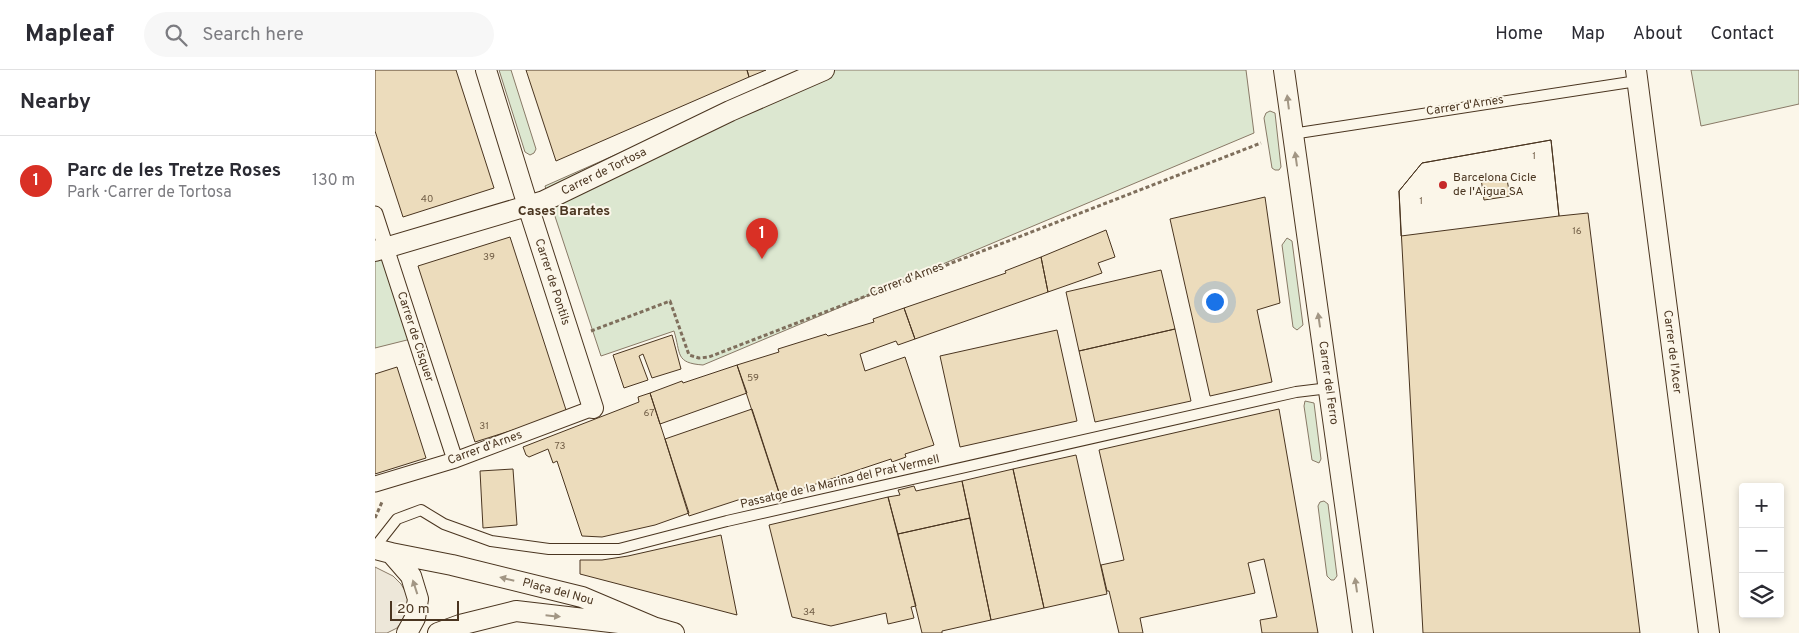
<!DOCTYPE html>
<meta charset="utf-8">
<style>
body{margin:0;font-family:Overpass,sans-serif;background:#f7f7f7;color:#2b2b33}
.controls{position:absolute;right:15px;bottom:15px;display:grid;overflow:hidden;border-radius:5px;box-shadow:0 2px 8px #0003}
.controls button{width:45px;height:45px;display:grid;place-items:center;padding:0;border:0;border-bottom:1px solid #e1e1e2;background:#fff;color:#2b2b33;font:25px sans-serif}
.scale{position:absolute;left:15px;bottom:12px;width:69px;box-sizing:border-box;padding-left:5px;border:2px solid #4a3520;border-top:0;font-size:14px;line-height:18px;white-space:nowrap;color:#4a3520;-webkit-text-stroke:4px #fbf6e9;paint-order:stroke}
.you{position:absolute;left:839px;top:231px;width:18px;height:18px;margin:-12px;border:4px solid #fff;border-radius:50%;background:#1a73e8;box-shadow:0 0 0 8px #1a73e833}
.badge{display:grid;place-items:center;width:32px;height:32px;border-radius:50%;background:#d93025;color:#fff;font-size:16px;font-weight:700}
.pin{position:absolute;translate:-50% -41px;filter:drop-shadow(0 1px 2px #0008)}
.pin::after{content:'';position:absolute;top:26px;width:18px;height:15px;background:inherit;clip-path:polygon(0 0,100% 0,50% 100%)}
.list{margin:0;padding:0;list-style:none}
h2{display:flex;justify-content:space-between;align-items:center;height:65px;margin:0;padding:0 20px;font-size:21px}
h2 small{font-size:16px;font-weight:400;color:#7c7c81}
.list li{display:grid;grid-template-columns:32px 1fr auto;gap:15px;align-items:center;box-sizing:border-box;height:90px;padding:0 20px;border-top:1px solid #e1e1e2}
.list b{display:block;font-size:19px;white-space:nowrap}
.list p{margin:0;font-size:16px;white-space:nowrap;color:#7c7c81}
.list em{font-size:16px;font-style:normal;color:#7c7c81}
.icon{flex:none;width:28px;height:28px;fill:none;stroke:currentColor;stroke-width:2;stroke-linecap:round;stroke-linejoin:round}
.map{position:relative;flex:none;width:1424px;height:563px;overflow:hidden}
header{display:flex;align-items:center;gap:30px;box-sizing:border-box;height:70px;padding:0 25px;background:#fff;border-bottom:1px solid #e1e1e2}
header strong{font-size:24px}
nav{display:flex;gap:28px;margin-inline-start:auto;font-size:18px}
.search{width:350px;height:45px;background:#f7f7f7;display:flex;align-items:center;gap:12px;box-sizing:border-box;padding:0 18px;border-radius:28px;color:#7c7c81;font-size:19px}
main{display:flex}
aside{flex:1;background:#fff}
.map>svg:first-child{display:block}
.green{fill:#dce7d0;stroke:#887966}
.parking{fill:#ede7d9;stroke:#887966}
.building{fill:#ecdcbc;stroke:#4a3520;fill-rule:evenodd}
.lines{fill:none;stroke-linecap:round;stroke-linejoin:round}
.service-casing{stroke:#4a3520;stroke-width:12}
.pedestrian-casing{stroke:#4a3520;stroke-width:17}
.minor-casing{stroke:#4a3520;stroke-width:22}
.path{stroke:#7f6f5c;stroke-width:3;stroke-dasharray:4 2.5;stroke-linecap:butt}
.service{stroke:#fbf6e9;stroke-width:10}
.pedestrian{stroke:#fbf6e9;stroke-width:15}
.minor{stroke:#fbf6e9;stroke-width:20}
.oneway{fill:#a29684}
.poi-dot{fill:#c62828;stroke:#fbf6e9;stroke-width:2}
.labels{text-anchor:middle;dominant-baseline:central;stroke-width:4;stroke-linejoin:round;paint-order:stroke}
.number-label{font-size:10px;fill:#725f47}
.street-label{font-size:12px;fill:#4a3520;stroke:#fbf6e9}
.poi-label{font-size:12px;fill:#4a3520;stroke:#fbf6e9;text-anchor:start}
.neighbourhood-label{font-size:14px;font-weight:bold;fill:#4a3520;stroke:#fbf6e9}
</style>
<header>
<strong>Mapleaf</strong>
<div class="search"><svg class="icon" aria-label="search" viewBox="0 0 24 24"><circle cx="10" cy="10" r="6"/><path d="M15 15l6 6"/></svg>Search here</div>
<nav><a>Home</a><a>Map</a><a>About</a><a>Contact</a></nav>
</header>
<main>
<aside>
<h2>Nearby<small></small></h2>
<ul class="list">
<li><span class="badge">1</span><div><b>Parc de les Tretze Roses</b><p>Park · Carrer de Tortosa</p></div><em>130 m</em></li>
</ul>
</aside>
<div class="map">
<svg width="1424" height="563" viewBox="0 0 1424 563">
<rect width="100%" height="100%" fill="#fbf6e9"/>
<path class="green" d="M124 0H136L161 79 159 83 155 85 150 82Z
M432 0H871L879 63 328 295C300 293 306 284 299 261L226 286 170 116Z
M1316 0H1424V34L1326 56Z
M895 41 900 43 906 97 904 100H900L897 98 889 48 891 43Z
M0 144 40 268 0 278Z
M912 168 917 171 928 255 922 260 918 257 907 175Z
M930 331 939 333 946 389 944 393 937 390 929 336Z
M949 431 953 434 962 506 959 510H956L952 506 943 436 945 432Z"/>
<path class="parking" d="M0 497 18 506 26 514 33 526V537L27 551 22 558 12 563H0Z"/>
<path class="building" d="M0 0H81L119 118 28 147 0 61Z
M151 0H372L374 7 181 91Z
M372 0H391L374 7Z
M1176 70 1184 146 1026 166 1024 121 1047 93ZM1131 104 1135 126 1109 130 1106 108Z
M1176 70 1184 146 1213 143 1265 563H1048L1024 121 1047 93Z
M890 127 905 233 882 240 897 312 835 326 795 149Z
M731 160 740 187 723 193 727 203 673 222 666 187Z
M135 167 192 343 100 372 43 196Z
M666 187 673 222 540 269 529 238 631 203 630 201Z
M786 200 800 259 704 281 691 222Z
M529 238 540 269 523 275 521 271 485 284 490 301 530 287 559 375 530 384 531 387 517 392 516 389 405 426 362 295 404 282 403 279 451 264 453 266 499 252 498 249Z
M800 259 816 331 720 352 704 281Z
M682 260 702 351 585 377 565 286Z
M297 265 306 299 277 308 268 284 264 286 273 310 249 318 238 285Z
M362 295 372 323 285 354 275 323 307 311 308 313Z
M22 297 51 388 0 404V304Z
M275 323 314 443 280 455 227 467 207 466 182 391 178 393 173 379 154 387 151 385 148 377 264 332 263 327Z
M377 339 404 422 367 434 366 429 314 446 290 369Z
M904 339 943 563H887L885 550 902 547 889 489 873 493 880 523 765 548 768 563H744L734 521H732L726 495 749 490 724 380Z
M701 385 732 524 669 538 638 399Z
M138 399 142 455 108 458 105 401Z
M638 399 669 538 616 550 587 411Z
M587 411 595 448 523 464 513 427 525 425 523 420 539 416 541 421Z
M513 427 541 536 536 537 539 548 513 554 511 543 456 556 417 547 394 455Z
M595 448 616 550 567 561V563H547L523 464Z
M346 465 362 545 205 504V490H227L253 486Z"/>
<g class="lines">
<defs>
<path id="service" d="M917 64 1262 11
M0 477 22 449 46 440 69 454 116 471 174 479H244L352 451 921 322 954 318"/>
<path id="pedestrian" d="M0 144 80 390
M0 414 80 390 218 338"/>
<path id="minor" d="M111 0 153 136 218 338
M909 0 988 563
M1261 0 1334 563
M0 181 169 131 355 41 449 0
M0 479 16 483 36 506 43 529 40 548 32 563
M16 483 77 495 207 527 278 557
M63 563 85 555 141 541 278 557 299 563"/>
</defs>
<use href="#service" class="service-casing"/>
<use href="#pedestrian" class="pedestrian-casing"/>
<use href="#minor" class="minor-casing"/>
<path class="path" d="M216 261 295 231 314 285 324 288 334 287 886 73
M0 448 7 432"/>
<use href="#service" class="service"/>
<use href="#pedestrian" class="pedestrian"/>
<use href="#minor" class="minor"/>
</g>
<defs><path id="oneway-solid" d="M-6-.8H1V-3.2L6.5 0L1 3.2V.8H-6Z" transform="scale(1.25)"/></defs>
<g class="oneway">
<use href="#oneway-solid" transform="translate(913 32) rotate(-97)"/>
<use href="#oneway-solid" transform="translate(921 89) rotate(-98)"/>
<use href="#oneway-solid" transform="translate(944 250) rotate(-98)"/>
<use href="#oneway-solid" transform="translate(132 509) rotate(-166)"/>
<use href="#oneway-solid" transform="translate(981 515) rotate(-98)"/>
<use href="#oneway-solid" transform="translate(40 517) rotate(-108)"/>
<use href="#oneway-solid" transform="translate(178 546) rotate(6)"/>
</g>
<circle class="poi-dot" cx="1068" cy="115" r="5"/>
<g class="labels">
<g class="number-label">
<text x="1159" y="86">1</text>
<text x="52" y="129">40</text>
<text x="1046" y="131">1</text>
<text x="1202" y="161">16</text>
<text x="114" y="187">39</text>
<text x="378" y="308">59</text>
<text x="274" y="343">67</text>
<text x="109" y="356">31</text>
<text x="185" y="376">73</text>
<text x="434" y="542">34</text>
</g>
<g class="street-label">
<text transform="translate(1090 36) rotate(-9)">Carrer d'Arnes</text>
<text transform="translate(229 102) rotate(-26)">Carrer de Tortosa</text>
<text transform="translate(532 210) rotate(-21)">Carrer d'Arnes</text>
<text transform="translate(177 212) rotate(72)">Carrer de Pontils</text>
<text transform="translate(40 267) rotate(72)">Carrer de Cisquer</text>
<text transform="translate(1297 282) rotate(83)">Carrer de l'Acer</text>
<text transform="translate(953 313) rotate(82)">Carrer del Ferro</text>
<text transform="translate(110 378) rotate(-20)">Carrer d'Arnes</text>
<text transform="translate(465 412) rotate(-13)">Passatge de la Marina del Prat Vermell</text>
<text transform="translate(183 522) rotate(15)">Plaça del Nou</text>
</g>
<g class="poi-label">
<text x="1078" y="108">Barcelona Cicle<tspan x="1078" dy="14">de l'Aigua SA</tspan></text>
</g>
<g class="neighbourhood-label">
<text x="189" y="141">Cases Barates</text>
</g>
</g>
</svg>
<div class="controls">
<button>+</button>
<button>−</button>
<button><svg class="icon" aria-label="layers" viewBox="0 0 24 24"><path d="M12 4l9 5-9 5-9-5zM3 14l9 5 9-5"/></svg></button>
</div>
<div class="scale">20 m</div>
<div class="you"></div>
<div class="pin badge" style="left:387px;top:189px">1</div>
</div>
</main>
